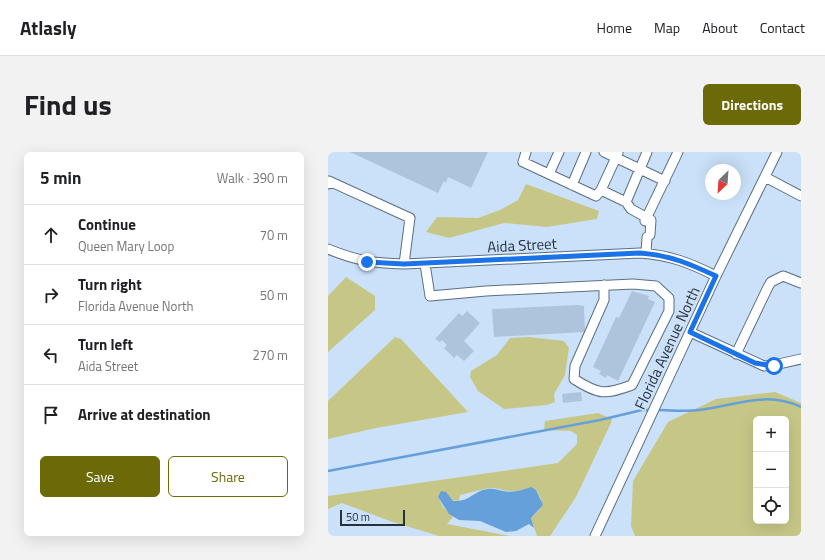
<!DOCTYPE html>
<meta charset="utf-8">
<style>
body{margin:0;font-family:"Titillium Web",sans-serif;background:#f2f2f2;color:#202124}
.controls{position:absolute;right:12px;bottom:12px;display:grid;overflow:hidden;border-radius:6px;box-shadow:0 4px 16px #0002}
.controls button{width:36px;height:36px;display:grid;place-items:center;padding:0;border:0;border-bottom:1px solid #e0e0e0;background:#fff;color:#202124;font:20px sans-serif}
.compass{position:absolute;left:377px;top:12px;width:36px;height:36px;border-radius:50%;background:#fff;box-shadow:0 4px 16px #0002;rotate:205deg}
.scale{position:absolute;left:12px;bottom:10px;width:65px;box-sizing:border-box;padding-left:4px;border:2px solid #28303a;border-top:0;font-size:11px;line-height:14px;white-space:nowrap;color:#28303a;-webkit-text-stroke:3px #cae1f9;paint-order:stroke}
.stop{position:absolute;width:12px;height:12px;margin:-9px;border:3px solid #1a73e8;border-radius:50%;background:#fff}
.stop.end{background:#1a73e8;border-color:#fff;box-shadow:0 1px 4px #0008}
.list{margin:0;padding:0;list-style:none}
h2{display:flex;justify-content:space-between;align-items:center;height:52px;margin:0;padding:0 16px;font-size:17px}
h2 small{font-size:13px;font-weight:400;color:#757577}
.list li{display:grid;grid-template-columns:26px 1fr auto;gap:12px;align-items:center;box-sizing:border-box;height:60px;padding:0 16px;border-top:1px solid #e0e0e0}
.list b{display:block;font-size:15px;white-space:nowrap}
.list p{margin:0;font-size:13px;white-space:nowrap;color:#757577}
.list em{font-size:13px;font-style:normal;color:#757577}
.actions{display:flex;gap:8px;padding:12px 16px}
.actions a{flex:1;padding:9px 0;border:1px solid #6b6a07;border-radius:6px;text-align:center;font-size:14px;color:#6b6a07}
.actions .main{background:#6b6a07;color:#fff}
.icon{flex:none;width:22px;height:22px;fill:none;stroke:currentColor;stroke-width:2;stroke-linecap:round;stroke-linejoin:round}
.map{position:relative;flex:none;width:473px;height:384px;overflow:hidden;border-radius:6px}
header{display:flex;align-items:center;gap:24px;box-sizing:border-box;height:56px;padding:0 20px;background:#fff;border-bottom:1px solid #e0e0e0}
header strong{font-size:19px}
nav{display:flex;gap:22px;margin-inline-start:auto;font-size:14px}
.intro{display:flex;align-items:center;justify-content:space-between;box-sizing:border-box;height:96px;padding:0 24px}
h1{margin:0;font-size:28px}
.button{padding:10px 18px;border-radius:6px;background:#6b6a07;color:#fff;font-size:14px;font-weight:700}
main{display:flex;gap:24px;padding:0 24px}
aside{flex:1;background:#fff;border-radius:6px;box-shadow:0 4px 16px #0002}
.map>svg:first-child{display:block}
.green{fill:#c6c787;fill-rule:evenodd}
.water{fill:#66a0da}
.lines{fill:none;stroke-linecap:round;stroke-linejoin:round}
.stream{stroke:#66a0da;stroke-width:2.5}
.building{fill:#aec4dc}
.minor-casing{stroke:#5a6e83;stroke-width:11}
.minor{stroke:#fff;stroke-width:9}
.route{stroke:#1a73e8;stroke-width:5}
.labels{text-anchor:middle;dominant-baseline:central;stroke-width:3.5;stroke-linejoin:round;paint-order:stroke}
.street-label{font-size:15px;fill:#28303a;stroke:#cae1f9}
</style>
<header>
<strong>Atlasly</strong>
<nav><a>Home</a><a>Map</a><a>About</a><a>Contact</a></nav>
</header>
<div class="intro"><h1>Find us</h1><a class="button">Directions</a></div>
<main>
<aside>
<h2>5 min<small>Walk · 390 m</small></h2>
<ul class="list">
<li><svg class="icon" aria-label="ahead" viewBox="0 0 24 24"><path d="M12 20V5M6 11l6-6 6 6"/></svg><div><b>Continue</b><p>Queen Mary Loop</p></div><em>70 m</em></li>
<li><svg class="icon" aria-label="right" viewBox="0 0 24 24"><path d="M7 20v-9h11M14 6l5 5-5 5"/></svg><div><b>Turn right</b><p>Florida Avenue North</p></div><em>50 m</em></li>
<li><svg class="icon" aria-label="left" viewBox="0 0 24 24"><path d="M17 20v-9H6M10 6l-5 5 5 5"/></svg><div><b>Turn left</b><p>Aida Street</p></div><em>270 m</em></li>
<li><svg class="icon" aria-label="arrive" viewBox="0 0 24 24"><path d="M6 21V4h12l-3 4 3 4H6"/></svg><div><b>Arrive at destination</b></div></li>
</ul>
<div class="actions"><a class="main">Save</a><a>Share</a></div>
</aside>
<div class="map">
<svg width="473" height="384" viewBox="0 0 473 384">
<rect width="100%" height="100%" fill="#cae1f9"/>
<path class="green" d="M198 32 271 59 269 67 219 75 176 71 121 86 98 80 109 65 150 66 172 58 190 48Z
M18 125 47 144V158L0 200V144Z
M67 185 73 187 140 260 48 276 0 287V249Z
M201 185 236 189 241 196 237 223 226 242 227 250 219 253 176 257 150 239 142 225 143 219 169 203 182 186Z
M447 240 473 251V384H307L303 374 305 329 340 270 388 247ZM428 267H458V369H428Z
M270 261 284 267 283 271 248 345 222 384H209L203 366 212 357 213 347 208 338C200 336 193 339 184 339 176 339 172 337 166 336 155 336 142 341 132 343L131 349C123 349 118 345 110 345L115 355 125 365 119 372 182 384H111L62 369 14 351 0 357V344L230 311 249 292V283L243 279 216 278 217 269Z"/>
<path class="water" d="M203 335 208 338 215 353 203 366 206 376 201 372 188 379 178 380 152 369 131 368 121 362 110 345 113 339 118 340 125 349C143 350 144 339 160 337 166 336 169 338 175 339 185 341 194 338 203 335Z"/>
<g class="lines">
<path class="stream" d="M328 258C342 258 357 260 371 258 406 254 438 238 473 255
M0 319 272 268 314 258H323"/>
</g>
<path class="building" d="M22 0H160L143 36 120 25 118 31 116 29 110 41Z
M304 139 321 144 320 147 327 150 290 229 279 223 278 226 271 222 273 219 265 215 288 165 291 166Z
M250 153 256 154 257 180 166 185 164 157Z
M139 159 152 171 136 189 146 199 136 209 129 203 126 206 116 196 119 193 114 188 112 190 107 187 131 161 134 164Z
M253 240 254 249 235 251 234 242Z"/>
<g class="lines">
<defs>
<path id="minor" d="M198 0 195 10 268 44 273 38 298 50 303 57 323 68 322 83 319 85 318 101
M276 0 337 29
M221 22 231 0
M437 25 473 44
M0 32 1 29 82 66 76 112
M244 33 258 0
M273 38 290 1
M298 50 319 0
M317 69 350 0
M0 97C30 109 44 111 76 112L312 101C342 103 362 111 388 124
M97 112 102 144 158 139 305 132 328 134 341 146V159L304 233C277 243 271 243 246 227L247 214 276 148V133
M362 180 436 214 446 213 473 207
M408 202 440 135 443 130 455 124 473 131
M267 384 388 124 449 0"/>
</defs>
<use href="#minor" class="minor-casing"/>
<use href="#minor" class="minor"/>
</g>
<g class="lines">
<path class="route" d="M39 110 76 112 312 101C342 103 362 112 388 124L362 180 427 211 446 214"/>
</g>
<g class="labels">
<g class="street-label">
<text transform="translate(194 93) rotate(-3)">Aida Street</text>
<text transform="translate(339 196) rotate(-65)">Florida Avenue North</text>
</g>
</g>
</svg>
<div class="controls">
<button>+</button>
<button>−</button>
<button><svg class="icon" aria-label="locate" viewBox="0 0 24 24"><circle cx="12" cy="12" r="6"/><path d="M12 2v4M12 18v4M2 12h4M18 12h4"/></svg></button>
</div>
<svg class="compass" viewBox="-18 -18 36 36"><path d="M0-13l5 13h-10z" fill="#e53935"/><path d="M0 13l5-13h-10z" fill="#757577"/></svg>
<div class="scale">50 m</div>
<div class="stop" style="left:446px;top:214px"></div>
<div class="stop end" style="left:39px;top:110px"></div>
</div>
</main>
